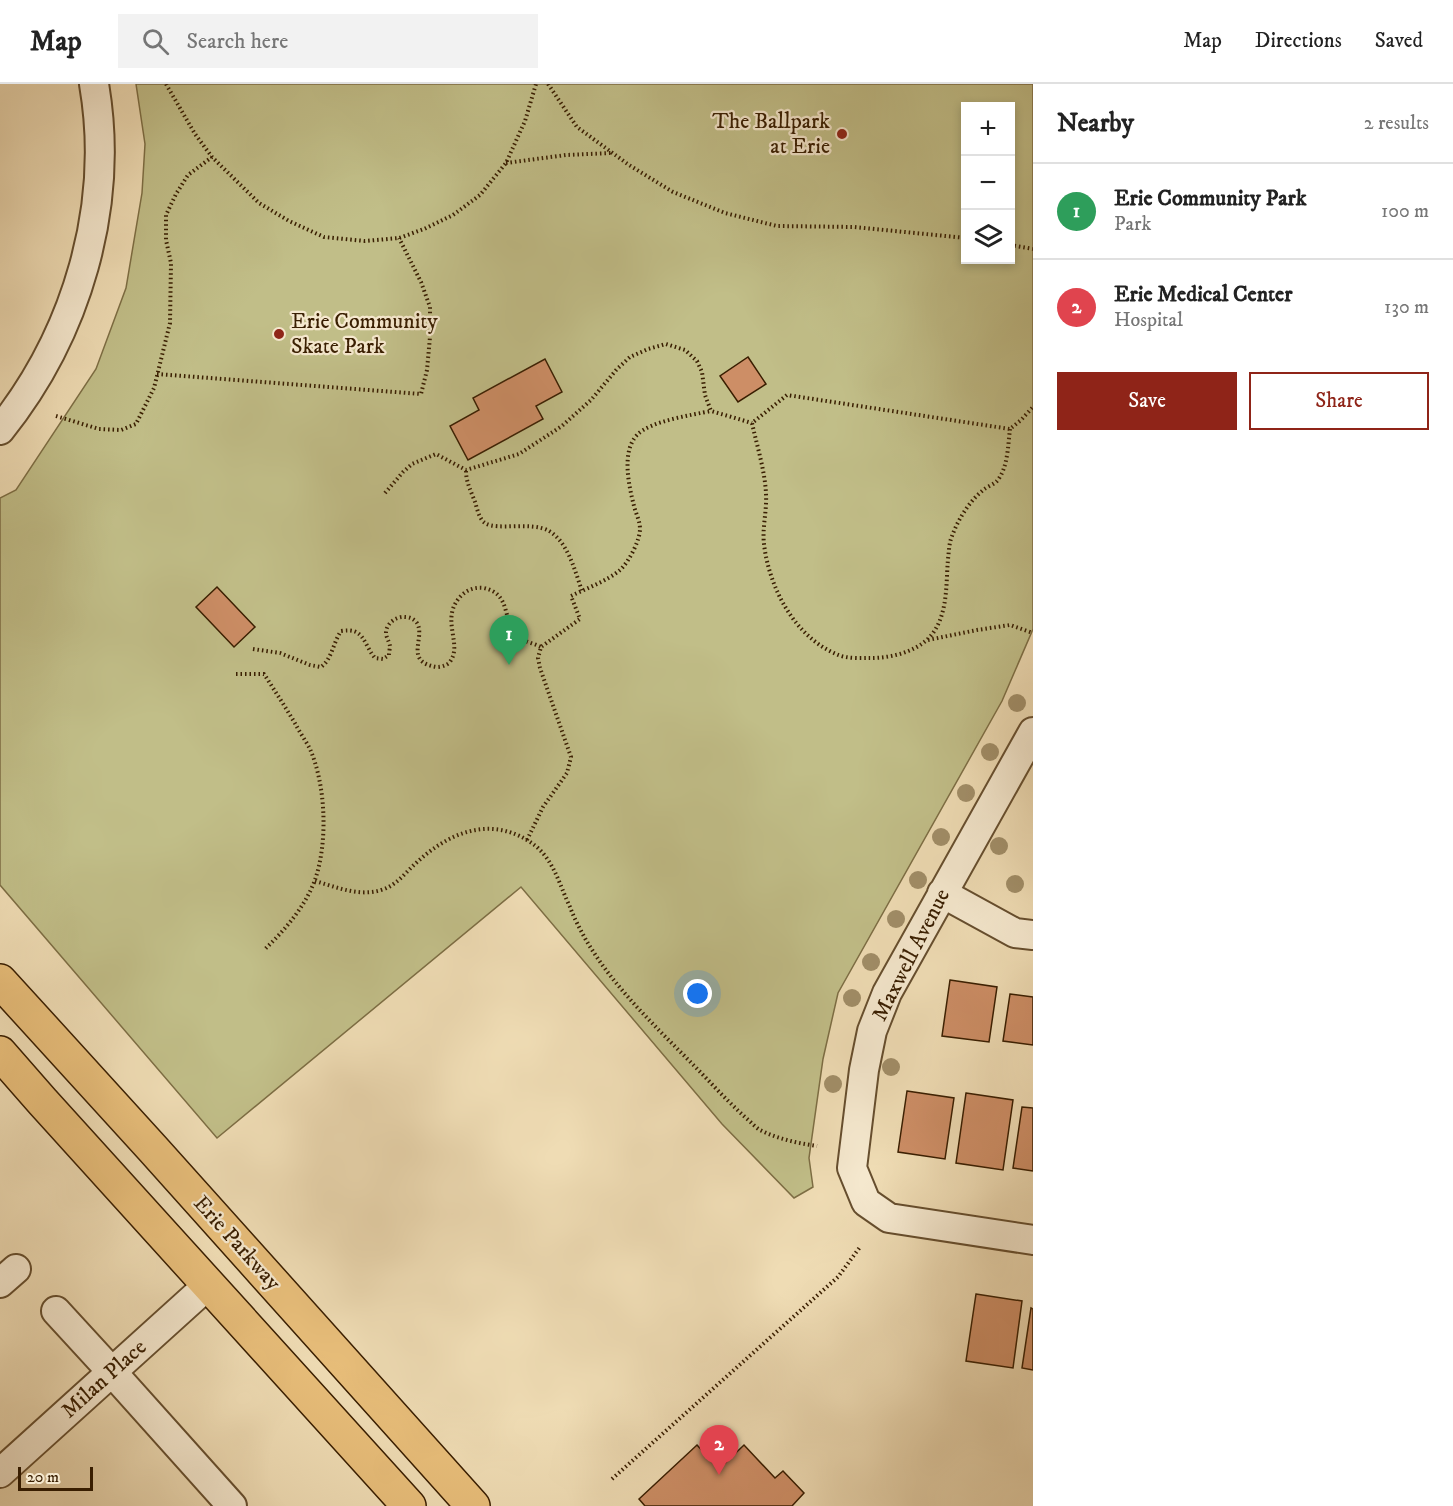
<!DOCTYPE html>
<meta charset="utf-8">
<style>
body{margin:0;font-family:"IM FELL DW Pica",serif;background:#f2f2f2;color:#222}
.controls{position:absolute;right:18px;top:18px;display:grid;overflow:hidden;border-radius:0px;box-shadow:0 3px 9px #0003}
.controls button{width:54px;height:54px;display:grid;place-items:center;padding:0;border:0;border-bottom:2px solid #e0e0e0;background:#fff;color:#222;font:30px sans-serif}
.scale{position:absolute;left:18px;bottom:15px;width:75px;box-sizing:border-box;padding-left:6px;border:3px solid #391e01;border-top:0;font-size:16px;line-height:21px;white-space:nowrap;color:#391e01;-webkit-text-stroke:4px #f5e8ce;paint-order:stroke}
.you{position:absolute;left:698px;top:910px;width:21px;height:21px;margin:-15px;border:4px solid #fff;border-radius:50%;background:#1a73e8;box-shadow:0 0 0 9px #1a73e833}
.badge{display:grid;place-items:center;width:39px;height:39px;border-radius:50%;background:#8f2418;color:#fff;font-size:20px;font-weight:700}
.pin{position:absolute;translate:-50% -50px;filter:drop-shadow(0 2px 3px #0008)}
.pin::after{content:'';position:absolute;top:32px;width:21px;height:18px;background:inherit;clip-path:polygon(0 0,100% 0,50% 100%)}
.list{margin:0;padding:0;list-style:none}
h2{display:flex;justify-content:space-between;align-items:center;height:78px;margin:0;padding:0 24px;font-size:26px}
h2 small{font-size:20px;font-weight:400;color:#767676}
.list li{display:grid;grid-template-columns:39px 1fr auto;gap:18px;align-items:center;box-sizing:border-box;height:96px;padding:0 24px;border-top:2px solid #e0e0e0}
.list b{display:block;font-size:22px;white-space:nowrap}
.list p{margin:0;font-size:20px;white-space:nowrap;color:#767676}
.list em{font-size:20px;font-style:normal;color:#767676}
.actions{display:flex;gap:12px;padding:18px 24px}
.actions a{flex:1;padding:14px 0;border:2px solid #8f2418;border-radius:0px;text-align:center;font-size:21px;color:#8f2418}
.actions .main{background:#8f2418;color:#fff}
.icon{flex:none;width:33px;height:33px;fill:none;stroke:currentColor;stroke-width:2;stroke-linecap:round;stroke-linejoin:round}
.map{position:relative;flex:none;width:1033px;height:1422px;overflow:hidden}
header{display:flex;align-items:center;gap:36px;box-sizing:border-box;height:84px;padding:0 30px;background:#fff;border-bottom:2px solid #e0e0e0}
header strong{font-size:28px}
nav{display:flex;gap:33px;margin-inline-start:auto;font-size:21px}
.search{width:420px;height:54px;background:#f2f2f2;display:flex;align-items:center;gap:15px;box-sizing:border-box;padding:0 21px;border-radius:0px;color:#767676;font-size:22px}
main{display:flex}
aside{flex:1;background:#fff}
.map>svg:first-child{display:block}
.green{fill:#c1be88;stroke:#7d6e44;stroke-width:1.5;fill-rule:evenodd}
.building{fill:#cd8e66;stroke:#391e01;stroke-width:1.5}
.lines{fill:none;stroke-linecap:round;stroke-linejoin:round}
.minor-casing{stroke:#664e2e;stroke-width:32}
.major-casing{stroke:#391e01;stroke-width:36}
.path{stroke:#391e01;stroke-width:4;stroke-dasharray:1.5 3;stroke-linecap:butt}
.minor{stroke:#f5e8ce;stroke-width:28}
.major{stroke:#e8be7a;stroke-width:33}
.tree{fill:#a18e68}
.poi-dot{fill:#8f2418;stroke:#f5e8ce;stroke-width:2}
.labels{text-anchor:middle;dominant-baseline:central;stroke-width:4.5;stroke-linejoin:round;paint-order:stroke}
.poi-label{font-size:22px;fill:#391e01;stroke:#f5e8ce;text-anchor:end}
.street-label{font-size:22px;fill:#391e01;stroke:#f5e8ce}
</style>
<header>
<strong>Map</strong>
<div class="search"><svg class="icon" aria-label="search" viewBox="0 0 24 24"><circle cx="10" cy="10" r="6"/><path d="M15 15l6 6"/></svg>Search here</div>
<nav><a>Map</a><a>Directions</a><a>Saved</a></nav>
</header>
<main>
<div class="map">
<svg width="1033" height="1422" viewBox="0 0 1033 1422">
<rect width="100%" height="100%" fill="#efdcb4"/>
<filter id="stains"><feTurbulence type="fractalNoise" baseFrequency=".00333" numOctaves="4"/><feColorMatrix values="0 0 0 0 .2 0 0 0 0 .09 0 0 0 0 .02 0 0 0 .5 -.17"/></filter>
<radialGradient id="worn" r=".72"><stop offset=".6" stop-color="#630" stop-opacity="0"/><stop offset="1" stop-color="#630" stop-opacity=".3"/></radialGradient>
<path class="green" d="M136 0H1033V545L1002 617 838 909 823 975 809 1074 813 1103 794 1114 722 1040 521 803 217 1054 0 801V414L16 406 96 285 126 204 142 109 145 60ZM966 22H1010V176H966Z"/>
<path class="building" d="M748 273 766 300 738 318 720 292Z
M545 275 562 308 536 322 543 335 468 376 450 342 479 326 473 314Z
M217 503 255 543 234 563 196 523Z
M950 896 997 903 989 958 942 952Z
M1010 910 1033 913V961L1003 957Z
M907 1007 954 1014 945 1075 898 1068Z
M966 1009 1013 1016 1003 1086 956 1079Z
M1022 1023 1033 1024V1087L1013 1084Z
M976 1210 1022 1217 1013 1284 966 1277Z
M1031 1224 1033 1225V1286L1022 1284Z
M697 1361 719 1385 744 1361 775 1394 783 1387 804 1409 792 1422H645L639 1415Z"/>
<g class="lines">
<defs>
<path id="minor" d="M0 346C77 250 115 122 94 0
M1033 648 887 909 872 947 864 986 852 1084 866 1118 889 1134 1033 1156
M942 809 1015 849 1033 851
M0 1199 16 1185
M56 1227 112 1288 232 1422
M0 1389 208 1201"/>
<path id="major" d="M0 897 153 1065 473 1422
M0 969 42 1017 409 1422"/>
</defs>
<use href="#minor" class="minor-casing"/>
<use href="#major" class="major-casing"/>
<path class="path" d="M166 0 195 50 212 73 259 119 289 137 324 153 365 157 399 154 424 145 453 131 480 111 506 79 525 37 536 0
M548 0 577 43 629 81 673 108 725 129 777 142 854 143 966 154
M506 79 566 71 611 69
M1010 161 1033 165
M157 290 421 310 427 286 430 253V223L421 198 399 154
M56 332 99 345 121 346 136 340 154 304 170 239 171 179 166 156V131L176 110 188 91 212 73
M1010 345C1008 361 1008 384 997 397 993 401 986 403 982 407 968 419 958 436 952 452 949 459 949 467 948 475 946 498 948 525 935 546 923 566 894 574 871 574 860 574 846 575 836 570 794 552 769 503 764 460 762 444 767 427 766 410 765 387 757 362 752 339L787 311 1010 345 1021 336 1033 323
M466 387C466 398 471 407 475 418 477 424 479 435 485 439 496 447 532 437 549 447 568 458 575 487 582 507
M385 409 403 388 412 380 436 370 466 386 519 370 562 342 591 316 617 285 630 273 648 265 666 260 685 266 697 277 702 288 705 311 711 327 752 339
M928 556 977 546 1010 541 1033 549
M253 565 280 569 310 581 321 583C332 575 333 559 341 547 365 543 363 560 375 574L383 575 389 571C389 570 390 562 390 562 389 557 386 553 386 549 386 539 397 532 405 533 410 533 414 535 417 539 426 554 403 578 437 583 441 583 445 582 449 579 465 560 437 534 463 510 469 505 476 503 484 504 511 510 502 534 516 551 521 557 533 559 541 563
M236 590H264C275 607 286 624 296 641 300 649 306 657 310 665 326 702 328 758 315 796 305 823 284 847 264 866
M527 756 543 723 567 689 571 673 540 584 538 574 541 563 580 535 571 512C587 504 607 497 620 486 629 478 640 456 640 445 640 437 636 430 634 422 629 402 621 368 637 351 650 337 692 331 711 327
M315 797C336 803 359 813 381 806 396 802 405 789 416 779 447 750 487 732 527 756 553 771 558 798 570 823 574 834 580 845 586 856 617 909 665 951 708 996 720 1009 733 1022 746 1034 751 1038 755 1043 760 1046 778 1055 797 1059 817 1062
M612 1395 838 1193 860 1163"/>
<use href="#minor" class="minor"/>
<use href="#major" class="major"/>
</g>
<g class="tree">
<circle cx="1017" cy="619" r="9"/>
<circle cx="990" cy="668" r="9"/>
<circle cx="966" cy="709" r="9"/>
<circle cx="941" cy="753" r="9"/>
<circle cx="999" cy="762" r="9"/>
<circle cx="918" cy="796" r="9"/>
<circle cx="1015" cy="800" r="9"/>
<circle cx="896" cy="835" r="9"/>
<circle cx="871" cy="878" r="9"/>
<circle cx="852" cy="914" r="9"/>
<circle cx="891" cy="983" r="9"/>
<circle cx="833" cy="1000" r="9"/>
</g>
<g class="poi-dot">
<circle cx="842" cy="50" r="6"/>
<circle cx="279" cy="250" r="6"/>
</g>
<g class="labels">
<g class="poi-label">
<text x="830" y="37">The Ballpark<tspan x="830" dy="25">at Erie</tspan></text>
<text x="291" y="237" text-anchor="start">Erie Community<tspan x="291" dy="25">Skate Park</tspan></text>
</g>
<g class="street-label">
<text transform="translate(911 871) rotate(-63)">Maxwell Avenue</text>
<text transform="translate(237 1159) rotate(48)">Erie Parkway</text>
<text transform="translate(104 1295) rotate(-42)">Milan Place</text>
</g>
</g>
<rect width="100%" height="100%" filter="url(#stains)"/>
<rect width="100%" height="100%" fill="url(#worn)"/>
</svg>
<div class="controls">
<button>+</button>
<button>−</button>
<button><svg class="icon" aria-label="layers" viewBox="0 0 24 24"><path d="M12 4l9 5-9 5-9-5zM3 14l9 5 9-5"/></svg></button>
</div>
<div class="scale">20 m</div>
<div class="you"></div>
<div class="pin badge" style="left:509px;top:581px;background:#2e9e5b">1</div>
<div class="pin badge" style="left:719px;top:1391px;background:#e0444e">2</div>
</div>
<aside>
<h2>Nearby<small>2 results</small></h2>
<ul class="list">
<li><span class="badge" style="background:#2e9e5b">1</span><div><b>Erie Community Park</b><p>Park</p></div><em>100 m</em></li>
<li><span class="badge" style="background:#e0444e">2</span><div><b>Erie Medical Center</b><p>Hospital</p></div><em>130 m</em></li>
</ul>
<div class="actions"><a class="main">Save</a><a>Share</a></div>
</aside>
</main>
